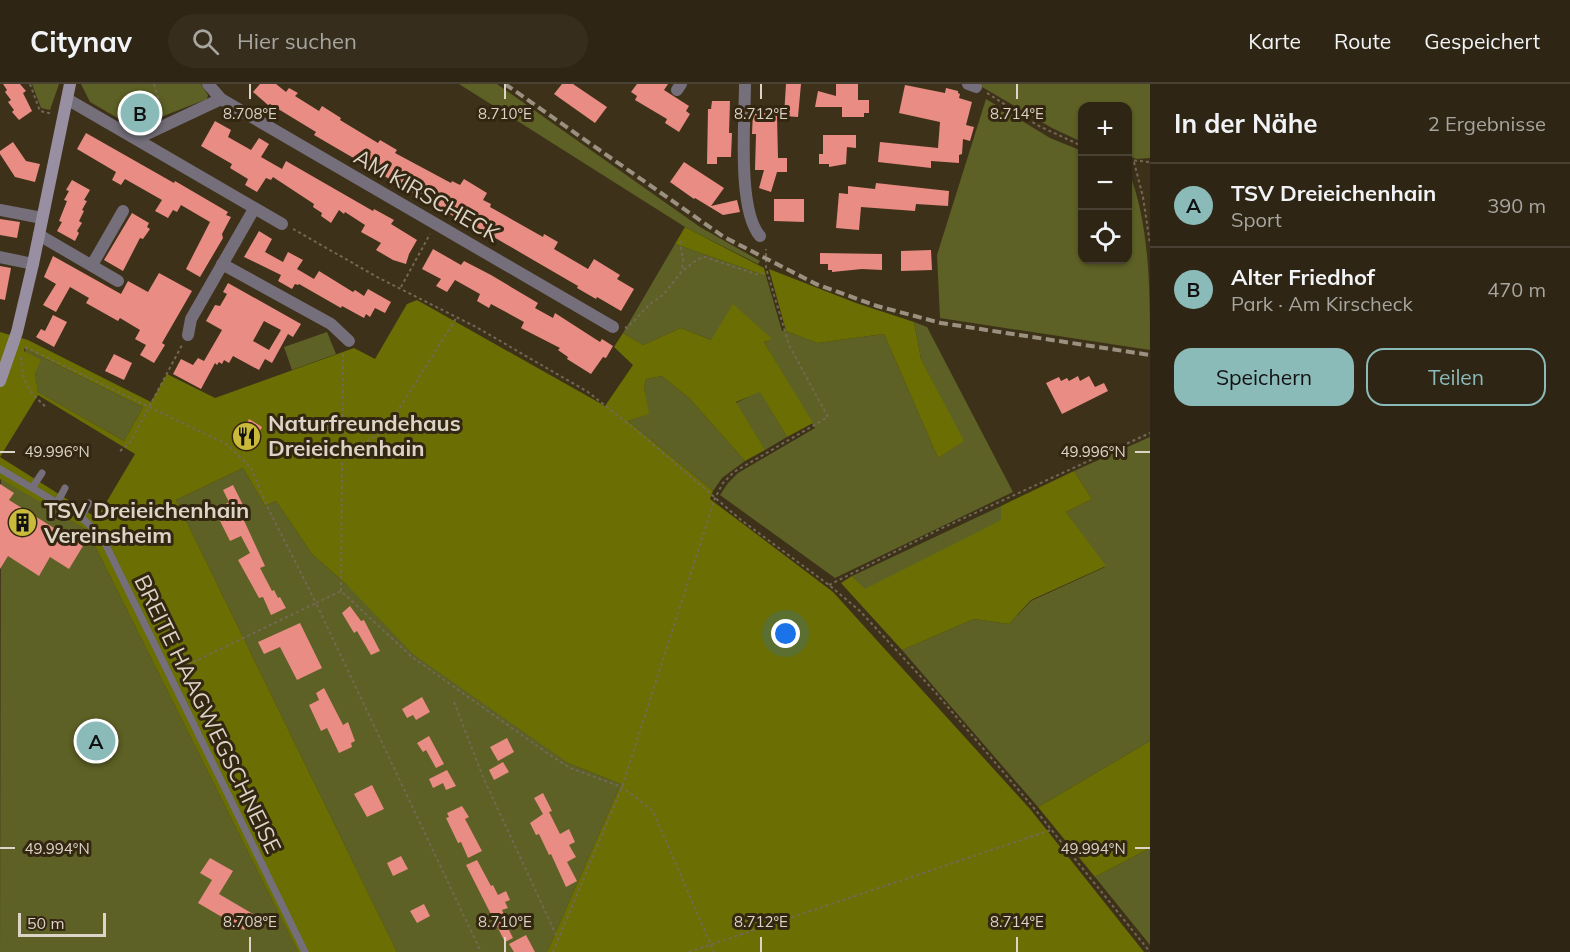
<!DOCTYPE html>
<html lang="de">
<meta charset="utf-8">
<style>
body{margin:0;font-family:Mulish,sans-serif;background:#362d1d;color:#f1f3f6}
.controls{position:absolute;right:18px;top:18px;display:grid;overflow:hidden;border-radius:12px;box-shadow:0 2px 4px #0004}
.controls button{width:54px;height:54px;display:grid;place-items:center;padding:0;border:0;border-bottom:2px solid #494234;background:#2e2514;color:#f1f3f6;font:30px sans-serif}
.scale{position:absolute;left:18px;bottom:15px;width:88px;box-sizing:border-box;padding-left:6px;border:3px solid #dcd4c7;border-top:0;font-size:16px;line-height:21px;white-space:nowrap;color:#dcd4c7;-webkit-text-stroke:4px #342711;paint-order:stroke}
.you{position:absolute;left:786px;top:550px;width:21px;height:21px;margin:-15px;border:4px solid #fff;border-radius:50%;background:#1a73e8;box-shadow:0 0 0 9px #1a73e833}
.badge{display:grid;place-items:center;width:39px;height:39px;border-radius:50%;background:#8bbbb9;color:#111;font-size:20px;font-weight:700}
.pin{position:absolute;translate:-50% -50%;border:3px solid #fff;box-shadow:0 2px 6px #0006}
.list{margin:0;padding:0;list-style:none}
h2{display:flex;justify-content:space-between;align-items:center;height:78px;margin:0;padding:0 24px;font-size:26px}
h2 small{font-size:20px;font-weight:400;color:#a7a5a0}
.list li{display:grid;grid-template-columns:39px 1fr auto;gap:18px;align-items:center;box-sizing:border-box;height:84px;padding:0 24px;border-top:2px solid #494234}
.list b{display:block;font-size:22px;white-space:nowrap}
.list p{margin:0;font-size:20px;white-space:nowrap;color:#a7a5a0}
.list em{font-size:20px;font-style:normal;color:#a7a5a0}
.actions{display:flex;gap:12px;padding:18px 24px}
.actions a{flex:1;padding:14px 0;border:2px solid #8bbbb9;border-radius:18px;text-align:center;font-size:21px;color:#8bbbb9}
.actions .main{background:#8bbbb9;color:#111}
.icon{flex:none;width:33px;height:33px;fill:none;stroke:currentColor;stroke-width:2;stroke-linecap:round;stroke-linejoin:round}
.map{position:relative;flex:none;width:1150px;height:868px;overflow:hidden}
header{display:flex;align-items:center;gap:36px;box-sizing:border-box;height:84px;padding:0 30px;background:#2e2514;border-bottom:2px solid #494234}
header strong{font-size:28px}
nav{display:flex;gap:33px;margin-inline-start:auto;font-size:21px}
.search{width:420px;height:54px;background:#362d1d;display:flex;align-items:center;gap:15px;box-sizing:border-box;padding:0 21px;border-radius:33px;color:#a7a5a0;font-size:22px}
main{display:flex}
aside{flex:1;background:#2e2514}
.map>svg:first-child{display:block}
.green{fill:#5d6125}
.forest{fill:#6b6f03;fill-rule:evenodd}
.building{fill:#e98c83;fill-rule:evenodd}
.lines{fill:none;stroke-linecap:round;stroke-linejoin:round}
.path{stroke:#736854;stroke-width:2;stroke-dasharray:3 3;stroke-linecap:butt}
.lane{stroke:#746f7a;stroke-width:7}
.street{stroke:#746f7a;stroke-width:12}
.secondary{stroke:#9890a2;stroke-width:12}
.rail{stroke:#9b9180;stroke-width:4;stroke-dasharray:9 4.5;stroke-linecap:butt}
.ticks{fill:none;stroke:#dcd4c7;stroke-width:2}
.labels{text-anchor:middle;dominant-baseline:central;stroke-width:6;stroke-linejoin:round;paint-order:stroke}
.street-label{font-size:22px;fill:#dcd4c7;stroke:#342711}
.poi-label{font-size:22px;font-weight:bold;fill:#dcd4c7;stroke:#342711;text-anchor:start}
.ticks-label{font-size:15px;text-anchor:middle;fill:#dcd4c7;stroke:#342711;stroke-width:6;stroke-linejoin:round;paint-order:stroke}
</style>
<header>
<strong>Citynav</strong>
<div class="search"><svg class="icon" aria-label="search" viewBox="0 0 24 24"><circle cx="10" cy="10" r="6"/><path d="M15 15l6 6"/></svg>Hier suchen</div>
<nav><a>Karte</a><a>Route</a><a>Gespeichert</a></nav>
</header>
<main>
<div class="map">
<svg width="1150" height="868" viewBox="0 0 1150 868">
<rect width="100%" height="100%" fill="#3e311a"/>
<path class="green" d="M32 0H59L50 26 41 24Z
M81 0H201L208 11 207 15 143 40H128L90 18Z
M459 0H497L700 143 760 177 758 180 685 143Z
M977 0H1150V74L1137 75 1128 72V22H1082V58L1052 44Z
M986 15 1050 54 1082 67V176H1128V85C1150 141 1150 205 1150 266L940 234 937 171Z
M675 160 766 192 782 247H786L817 259 884 250 938 374 963 357 921 275 914 238 927 243 1013 408 835 494 720 411 728 399 738 389 815 344 764 258 771 255 711 256 681 244 643 261 623 249Z
M327 248 336 270 292 286 284 263Z
M24 264 143 323 124 357 38 308 35 289Z
M662 292 690 315 745 377 722 394 713 407 628 337 648 330 644 303 646 295Z
M760 307 787 353 765 366 736 319Z
M1150 353V657L1038 723 902 566 974 535 1009 540 1031 517 1105 483 1066 428 1092 415 1074 387Z
M243 384 265 422 276 417 312 470 347 501 568 679 621 700 547 868H397L176 416Z
M1 394 87 446 298 868H0Z
M1001 422 1002 436 865 506 852 492Z
M1150 764V861L1095 793Z"/>
<path class="forest" d="M685 143 764 184 766 192 675 160Z
M769 185 856 219 914 238 921 275 964 357 938 374 884 250 817 259 786 247Z
M417 216 605 322 633 281 614 263 623 249 643 261 681 244 711 256 733 220 772 255 764 258 813 339 787 353 760 308 736 318 765 366 745 377 690 315 662 292 646 295 644 303 649 330 628 337 713 407 710 415 833 508 1030 725 1144 868H547L621 700 568 679 413 570 347 501 312 470 276 417 265 422 243 384 176 416 397 868H298L87 446 1 395 0 396V248L28 256 151 318 167 290 215 314 354 264 375 275 407 220ZM24 264 143 323 124 357 38 308 35 289 41 276 24 267ZM38 311 135 370 97 434 0 373Z
M1074 387 1092 415 1066 428 1106 482 1031 516 1009 540 974 535 902 566 841 499 852 492 865 505 1001 436V422Z
M1150 657V764L1095 793 1038 723Z"/>
<path class="building" d="M3 0H20L26 7 23 9 32 27 19 36 12 28 14 26 8 18 11 16 5 8 7 6Z
M260 0H276L286 8 289 4 298 9 295 12 319 27 322 22 341 34 340 36 378 59 380 56 397 66 395 69 451 99 452 97 460 101 464 95 487 109 483 116 491 120 490 123 543 153 544 150 558 158 554 165 588 185 594 175 620 191 617 195 634 205 621 227 597 213 596 215 577 204 578 202 473 141 472 143 314 51 316 48 270 20 268 21 253 8Z
M562 0H573L607 23 595 39 554 10Z
M637 0H668L664 6 689 22 686 27 690 30 679 48 665 39 667 35 635 16 637 12 631 8Z
M786 0H801L798 33 784 32Z
M836 0H858V16H869V29H864V33H842V23H815L818 7 836 12Z
M905 1 945 9 946 4 958 7V9L960 10 959 14 972 18 966 41 974 43 970 57 963 55 962 70 959 71V79L931 77V84L878 78 880 58 938 64 940 38 899 29Z
M712 17H730L729 49H732L731 73H717V80H707L708 25H711Z
M753 27 777 31 778 74H787V88H777L771 108 759 104 764 86H755L756 50H752Z
M215 37 231 46 228 53 251 66 259 54 269 60 261 73 282 85 286 77 373 127 374 125 394 136 391 140 417 156 409 170 406 180 393 176 376 166 381 159 361 148 365 141 345 128 344 130 339 126 331 139 321 132 322 129 313 123 314 120 273 93 271 96 266 94 257 108 245 101 248 95 230 84 232 80 201 62Z
M86 49 174 99 175 97 228 128 226 131 231 133 222 150 223 154 200 193 186 185 210 138 181 121 177 128 173 126 168 134 155 127 162 116 125 95 121 101 112 96 116 88 77 65Z
M823 51H856V64L847 63 846 80 829 83V80H819V70H823Z
M13 58 26 77 40 80 35 98 15 93 0 70V67Z
M684 78 724 104 711 122 737 116 740 128 723 131 695 114 694 115 670 98Z
M72 96 90 106 84 116 87 117 82 126 84 127 79 137 82 139 77 147 79 149 75 157 57 147 62 138 59 137 67 117 64 116 69 107 66 106Z
M876 99 949 107 948 122 916 120 915 127 861 123 859 146 836 144 839 109 848 110V102L875 105Z
M774 115H804V138L774 137Z
M132 129 149 139 147 143 150 145 143 155 140 154 123 187 104 176Z
M0 135 20 138 17 154 0 151Z
M259 147 272 155 265 168 283 178 288 168 303 176 297 185 314 195 319 187 353 208 355 206 364 212 368 205 391 218 385 229 375 224 370 233 366 230 364 234 342 222 341 224 299 200 298 201 295 200 292 205 278 197 281 191 244 173Z
M433 165 461 181 464 177 491 191 538 219 535 224 553 234 555 229 600 258 602 255 613 262 606 274 603 273 591 290 567 275 568 273 558 266 560 264 521 244 524 238 491 220 489 224 477 217 480 210 455 196 447 208 436 202 441 195 422 185Z
M931 166 932 186 901 187V167Z
M820 169 882 170V186L862 185 832 188V186H828V180H820Z
M53 172 121 210 128 197 148 208 159 189 192 207 162 259 165 261 154 279 140 271 146 261 135 255 140 246 120 234 118 237 86 219 89 214 70 203 56 228 43 221 56 200 44 193Z
M0 182 11 184 5 216 0 215Z
M228 199 301 240 293 253 288 250 272 279 265 275 259 286 233 272 229 279 224 276 222 280 219 278 217 281 215 279 201 305 173 290 181 275 193 281 198 274 204 277 222 246 206 237 215 221 220 222 227 210 223 208ZM264 237 281 246 269 266 253 257Z
M53 231 67 238 54 263 36 253 41 245 45 247Z
M114 270 132 279 124 296 105 287Z
M1078 292 1080 297 1089 292 1095 303 1104 299 1108 307 1062 330 1046 299 1059 293 1061 297 1067 294 1069 297Z
M249 335 262 343 249 366 236 359Z
M0 400 14 409 9 416 83 462 69 485 50 473 39 492 8 472 0 485Z
M233 401 246 427 241 430 265 482 260 484 272 507 274 506 278 514 280 513 286 524 271 531 263 513 259 514 238 476 250 469 241 452 230 457 219 435 223 433 219 424 229 418 223 406Z
M350 522 361 537 364 536 380 567 371 571 357 547 354 549 342 529Z
M300 539 322 584 297 596 280 563 264 570 258 558Z
M324 604 343 641 348 638 355 657 351 659 352 663 339 669 327 644 321 647 309 621 319 616 316 609Z
M422 613 430 628 416 636 413 631 407 634 402 625Z
M429 652 444 680 436 684 426 666 423 668 417 659Z
M507 654 514 668 498 677 490 663Z
M503 678 509 688 494 696 489 686Z
M447 686 456 702 446 706 443 699 433 704 429 695Z
M372 701 384 725 367 733 354 710Z
M543 709 552 727 549 728 560 750 569 745 575 758 569 761 576 773 567 778 577 797 566 803 551 770 549 771 539 750 536 751 530 739 543 730 534 714Z
M462 722 469 733 465 735 482 767 468 774 461 758 458 759 446 734 449 733 447 729Z
M401 772 408 785 393 792 387 779Z
M210 774 233 787 219 810 253 830 244 846 198 819 212 796 200 789Z
M477 776 491 802 493 801 498 811 506 807 510 816 505 818 508 824 502 826 506 835 504 836 513 854 505 858 466 781Z
M424 820 430 832 417 839 410 827Z
M526 851 535 868H514L509 860Z"/>
<g class="lines">
<path class="path" d="M30 0 40 27 53 30
M154 0 160 19 158 33
M987 9 1037 41 1082 62
M1128 76 1150 78
M1134 78 1143 113 1150 160
M293 145 379 194 476 243 588 308 641 350 741 436 829 501 860 527 936 609 1033 723 1150 868
M680 157 683 176 682 187
M401 203 430 150
M625 243 627 244 650 220 664 210 682 187 698 175 705 173 756 190 767 189
M25 263 228 361 251 384 268 424 316 519 341 507 412 573 550 671 570 684 622 703 653 727 714 868
M21 273C23 300 27 306 47 324
M120 367 130 359 182 261
M341 372 385 347 457 233
M829 501 940 445 1150 349
M341 507 343 267
M177 586 316 519 481 868
M454 618 483 693 558 855
M553 868 622 703 715 414 723 399 734 388 828 333 789 261 766 184V165
M689 868 1051 746"/>
<path class="lane" d="M0 385 81 433 102 453 305 868
M32 404 42 389
M57 419 65 404
M81 433 89 419"/>
<path class="street" d="M208 0 221 15
M745 0C745 35 737 126 760 152
M968 0 976 3
M677 6 681 0
M67 15 282 140
M136 55 221 15 613 243
M0 126 42 134
M39 151 118 197
M0 173 33 180
M222 180 331 240 349 257
M92 181 123 127
M188 251 191 235 254 125"/>
<path class="secondary" d="M0 297 17 248 33 180 70 0"/>
<path class="rail" d="M505 0 724 153 816 200 877 222 941 239 1150 271"/>
</g>
<path class="ticks" d="M250 0V15M505 0V15M761 0V15M1017 0V15M0 368H15M1135 368H1150M0 764H15M1135 764H1150M250 853V868M505 853V868M761 853V868M1017 853V868"/>
<defs>
<symbol id="restaurant-disc" viewBox="-11 -11 22 22"><circle r="9.5" fill="#caba3a" stroke="#342711"/><path d="M-5-6h1v4h1v-4h1v4h1v-4h1v5L-1.5 .5V6h-2V.5L-5-1ZM5-6V6H3V1.5H1.5Q1.5-4 5-6Z" fill="#111"/></symbol>
<symbol id="building-disc" viewBox="-11 -11 22 22"><circle r="9.5" fill="#caba3a" stroke="#342711"/><path d="M-4-6H4V6H1V3H-1V6H-4ZM-2.5-4.3h1.7v1.8h-1.7ZM.8-4.3h1.7v1.8H.8ZM-2.5-1h1.7V.8h-1.7ZM.8-1h1.7V.8H.8Z" fill="#111"/></symbol>
</defs>
<g fill-rule="evenodd">
<use href="#restaurant-disc" x="230" y="336" width="33" height="33"/>
<use href="#building-disc" x="6" y="422" width="33" height="33"/>
</g>
<g class="labels">
<g class="street-label">
<text transform="translate(427 111) rotate(30)">AM KIRSCHECK</text>
<text transform="translate(208 630) rotate(64)">BREITE HAAGWEGSCHNEISE</text>
</g>
<g class="poi-label">
<text x="268" y="339">Naturfreundehaus<tspan x="268" dy="25">Dreieichenhain</tspan></text>
<text x="44" y="426">TSV Dreieichenhain<tspan x="44" dy="25">Vereinsheim</tspan></text>
</g>
</g>
<g class="ticks-label">
<text x="250" y="35">8.708°E</text>
<text x="505" y="35">8.710°E</text>
<text x="761" y="35">8.712°E</text>
<text x="1017" y="35">8.714°E</text>
<text x="57" y="373">49.996°N</text>
<text x="1093" y="373">49.996°N</text>
<text x="57" y="770">49.994°N</text>
<text x="1093" y="770">49.994°N</text>
<text x="250" y="843">8.708°E</text>
<text x="505" y="843">8.710°E</text>
<text x="761" y="843">8.712°E</text>
<text x="1017" y="843">8.714°E</text>
</g>
</svg>
<div class="controls">
<button>+</button>
<button>−</button>
<button><svg class="icon" aria-label="locate" viewBox="0 0 24 24"><circle cx="12" cy="12" r="6"/><path d="M12 2v4M12 18v4M2 12h4M18 12h4"/></svg></button>
</div>
<div class="scale">50 m</div>
<div class="you"></div>
<div class="pin badge" style="left:96px;top:657px">A</div>
<div class="pin badge" style="left:140px;top:29px">B</div>
</div>
<aside>
<h2>In der Nähe<small>2 Ergebnisse</small></h2>
<ul class="list">
<li><span class="badge">A</span><div><b>TSV Dreieichenhain</b><p>Sport</p></div><em>390 m</em></li>
<li><span class="badge">B</span><div><b>Alter Friedhof</b><p>Park · Am Kirscheck</p></div><em>470 m</em></li>
</ul>
<div class="actions"><a class="main">Speichern</a><a>Teilen</a></div>
</aside>
</main>
